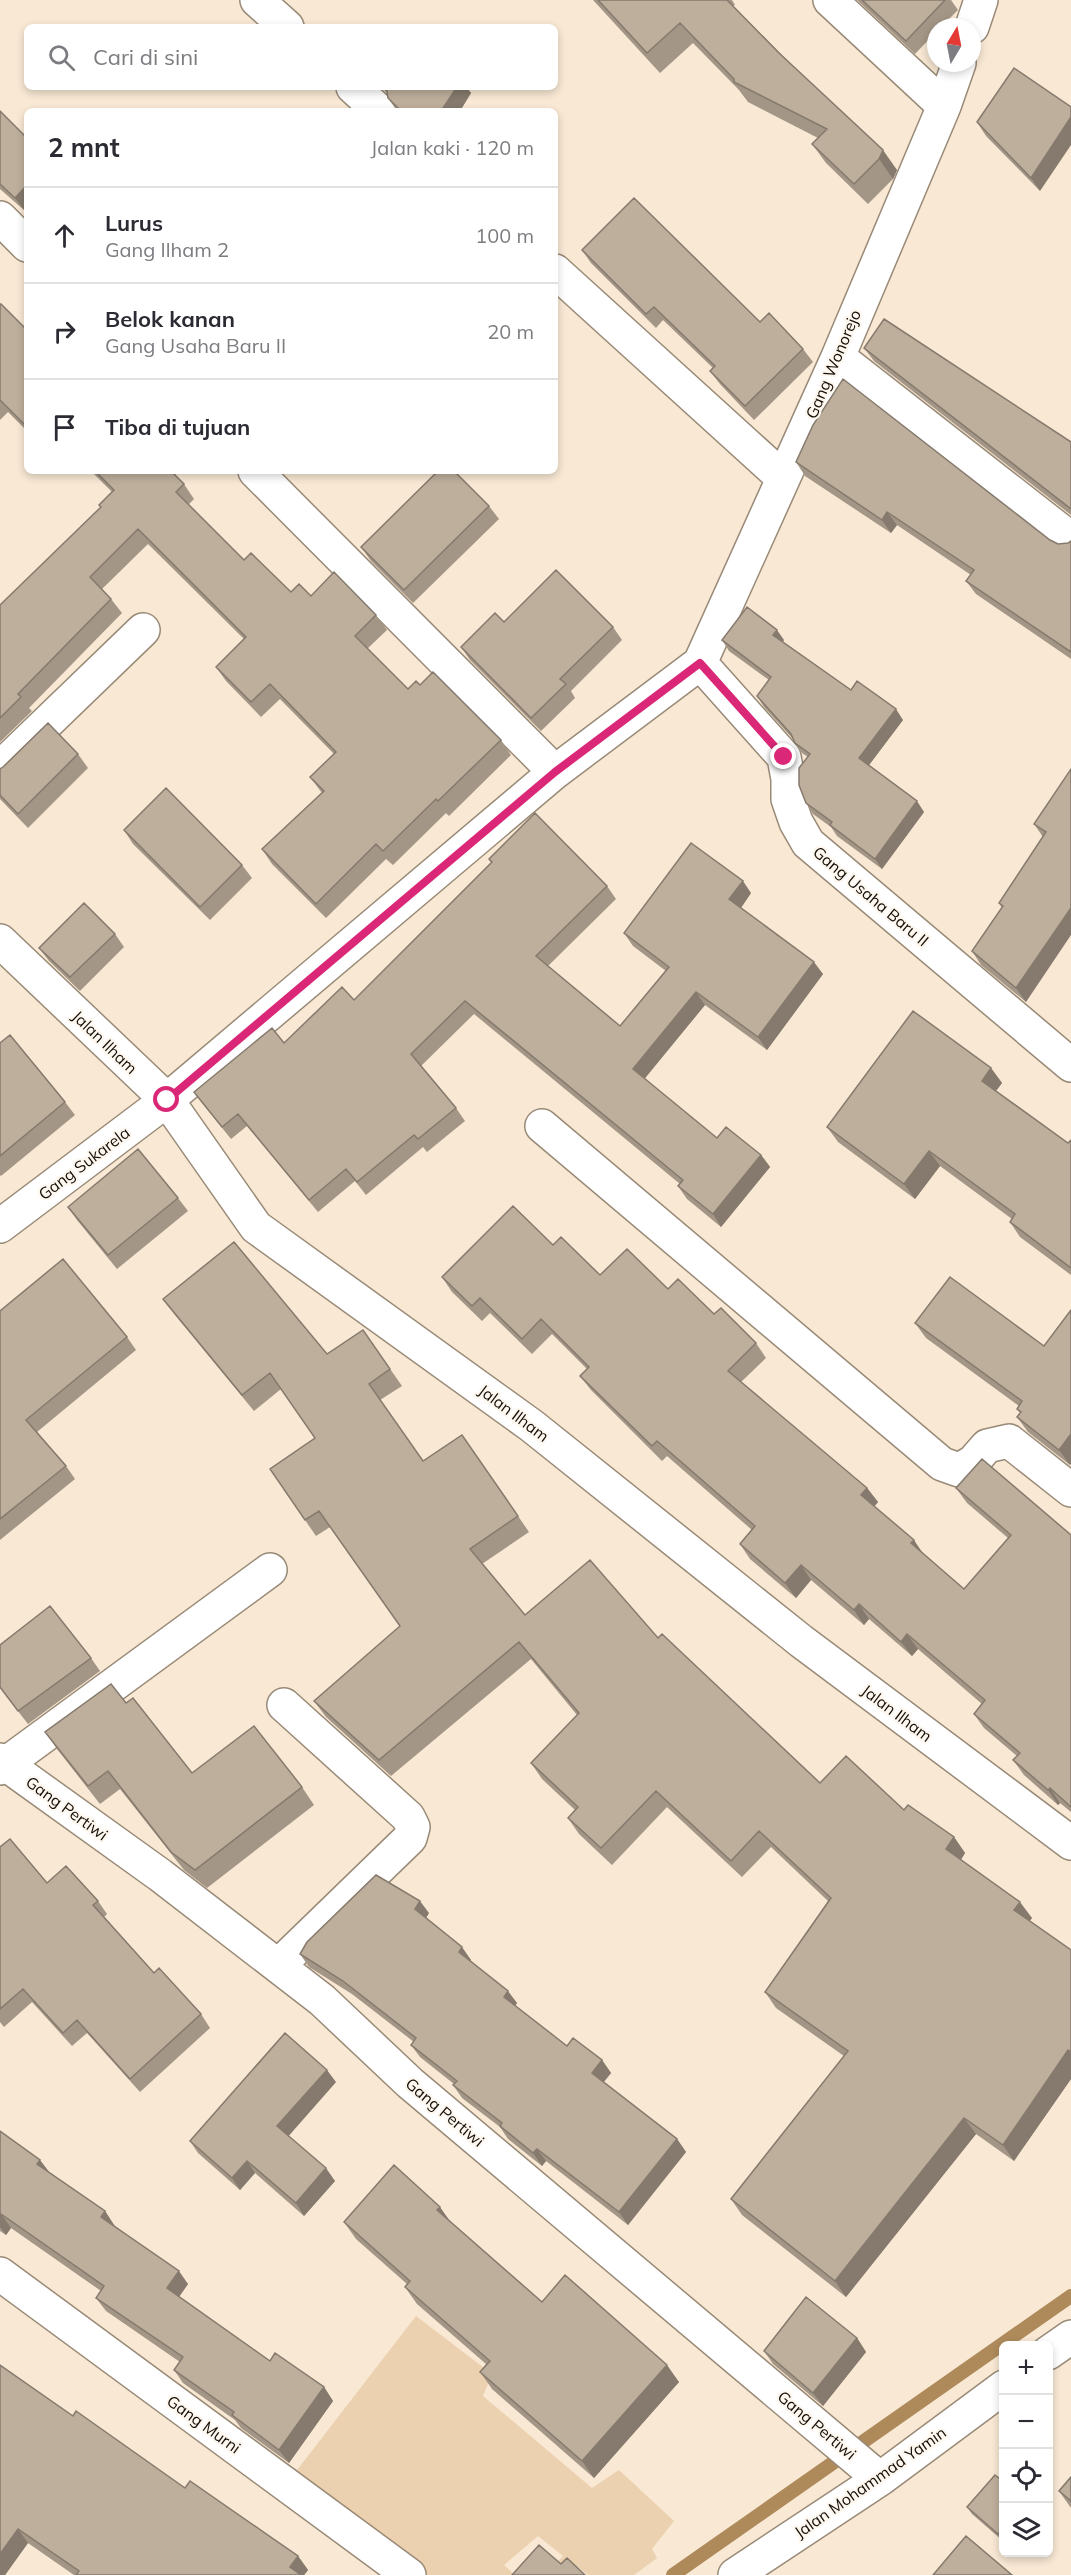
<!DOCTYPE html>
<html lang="id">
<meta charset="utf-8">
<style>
body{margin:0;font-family:Mulish,sans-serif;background:#f2f2f3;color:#2b2b33}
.controls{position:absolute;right:18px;bottom:18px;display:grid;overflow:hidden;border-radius:9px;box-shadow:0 3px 9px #0003}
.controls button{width:54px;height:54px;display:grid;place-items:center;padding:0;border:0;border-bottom:2px solid #e1e1e2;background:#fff;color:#2b2b33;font:30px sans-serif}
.compass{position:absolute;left:927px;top:18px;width:54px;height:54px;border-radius:50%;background:#fff;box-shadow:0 3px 9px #0003;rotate:10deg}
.stop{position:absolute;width:18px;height:18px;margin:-14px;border:4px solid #db2777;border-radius:50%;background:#fff}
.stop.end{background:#db2777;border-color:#fff;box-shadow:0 2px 6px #0008}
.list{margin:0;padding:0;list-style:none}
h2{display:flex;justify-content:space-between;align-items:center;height:78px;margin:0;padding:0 24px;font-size:26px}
h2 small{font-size:20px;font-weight:400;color:#7c7c81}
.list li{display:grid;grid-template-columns:39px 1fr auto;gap:18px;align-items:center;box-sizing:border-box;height:96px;padding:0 24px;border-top:2px solid #e1e1e2}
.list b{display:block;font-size:22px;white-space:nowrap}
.list p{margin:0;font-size:20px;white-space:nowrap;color:#7c7c81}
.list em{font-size:20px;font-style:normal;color:#7c7c81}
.icon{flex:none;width:33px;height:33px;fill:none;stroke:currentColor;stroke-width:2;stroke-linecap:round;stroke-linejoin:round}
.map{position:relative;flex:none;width:1071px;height:2575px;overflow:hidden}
.search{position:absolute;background:#fff;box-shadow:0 3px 9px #0003;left:24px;top:24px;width:534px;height:66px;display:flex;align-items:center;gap:15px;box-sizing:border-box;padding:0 21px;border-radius:9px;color:#7c7c81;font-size:22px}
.panel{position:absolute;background:#fff;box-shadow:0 3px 9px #0003;left:24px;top:108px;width:534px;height:366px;border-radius:9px}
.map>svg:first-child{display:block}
.green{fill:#ebd1af}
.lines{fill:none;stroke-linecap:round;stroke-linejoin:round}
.stream{stroke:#ae8a5b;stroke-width:14}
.minor-casing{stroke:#998a77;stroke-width:36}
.minor{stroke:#fff;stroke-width:33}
.wall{fill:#a39686}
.shaded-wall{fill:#857a6d}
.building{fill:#beaf9c;stroke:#857a6d;stroke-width:1.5}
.route{stroke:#db2777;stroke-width:8}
.labels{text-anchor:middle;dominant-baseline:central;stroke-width:4.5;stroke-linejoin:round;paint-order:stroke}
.street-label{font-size:16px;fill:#130e07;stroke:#fdf7ef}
</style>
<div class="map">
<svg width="1071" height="2575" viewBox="0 0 1071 2575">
<rect width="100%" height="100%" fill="#f8e8d4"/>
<path class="green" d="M416 2316 492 2374 483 2396 592 2488 619 2470 674 2521 652 2549 657 2558 634 2575H588L571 2562 560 2575H545L563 2556 538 2536 504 2565 515 2575H427L294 2474Z"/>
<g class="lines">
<path class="stream" d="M673 2575 1071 2296"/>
<defs>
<path id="minor" d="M257 0 287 27
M830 0 944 106
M972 27 981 0
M353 87 379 111
M0 218 27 245
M555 271 783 478
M838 357 1071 539
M255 471 555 772
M700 663 784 757 788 779V799L796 822 808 843 1071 1065
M0 768 143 630
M0 941 167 1100 256 1227 532 1426 801 1641 1071 1843
M542 1126 942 1464 959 1470 973 1462 987 1446 1009 1441 1071 1490
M0 1226 167 1100 555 772 700 663 838 357 944 106 959 63
M0 1760 160 1875 322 2000 410 2083 880 2479
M0 1768 270 1570
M278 1966 410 1838 413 1827 408 1817 284 1705
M0 2274 409 2575
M1048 2353 1071 2337
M735 2575 880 2479 1004 2387"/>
</defs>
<use href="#minor" class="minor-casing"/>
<use href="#minor" class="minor"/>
</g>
<path class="wall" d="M593 0H732L735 5 733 6 897 170 893 179 868 204 826 163 812 144 818 138 748 102 739 90 693 43 660 73Z
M857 0H951L958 10 941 27H936V32L915 54Z
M1014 68 1040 191 986 136 977 122Z
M381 87H466L471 93 460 111H397L388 98 387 93Z
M0 111 27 138V209L25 211 0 189Z
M582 250 760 322 803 349 813 362 754 420 720 384 710 371 713 368 663 320 656 328 591 263Z
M0 304 27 330V431L8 412 0 420Z
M864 348 1071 442V515L874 361Z
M796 462 1050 540 1058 544 1068 543 1071 541V659L976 594 966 581 971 575 897 525 891 533 805 476Z
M91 471H171L184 484 194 499 188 505 244 560 291 592 311 596 376 615 387 630 367 649 408 689 420 685 501 740 511 755 449 816 446 813 393 865 386 859 326 918 272 864 262 849 322 793 310 777 334 754 280 699 261 717 226 681 216 667 244 639 148 544 102 589 111 599 122 613 29 708 32 711 0 742V605L101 507 112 492Z
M489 506 499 519 413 603 371 561 361 547Z
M504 622 613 627 622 640 571 691 575 698 541 731 470 660 461 647Z
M722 640H784L783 642 851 690 903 720 869 765 924 812 882 869 837 836 831 827 813 814 806 803 808 757 802 753 793 739 764 707 757 696 769 680 729 651Z
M78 754 88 768 28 828 0 799V769Z
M1071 769 1026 1002 981 965 972 951 1002 908 999 903 1043 837 1034 824Z
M124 830 242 865 252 878 210 920 133 844Z
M489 859 607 886 616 899 548 966 620 1026 666 971 633 946 624 933 751 893 741 908 823 974 767 1050 705 1005 644 1078 717 1138 761 1155 770 1167 721 1227 687 1199 678 1186 680 1184 474 1014 421 1066 456 1108 465 1121 427 1152 423 1147 366 1195 355 1181 318 1212 247 1126 231 1139 203 1104 194 1092 284 1043 354 1000 491 863Z
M115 934 124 947 80 991 49 961 39 948Z
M0 1043 65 1102 75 1115 1 1176 0 1175Z
M991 1068 1002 1083 996 1091 1068 1143 1071 1140V1275L1020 1237 1010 1222 1012 1219 940 1166 915 1199 838 1142 827 1127Z
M178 1198 188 1211 117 1269 77 1220 68 1207Z
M553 1245 600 1275 668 1289 714 1314 756 1343 766 1358 741 1382 867 1488 878 1502 874 1507 924 1554 964 1589 1008 1538 967 1503 956 1488 1071 1535V1812L1060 1803 1058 1805 1024 1775 1013 1760 1017 1756 984 1728 974 1714 982 1704 918 1649 912 1656 869 1619 864 1625 811 1580 796 1598 750 1559 740 1544 752 1530 667 1456 662 1461 591 1390 580 1376 587 1369 552 1334 532 1354 490 1313 482 1321 452 1292 442 1277Z
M163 1299 327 1354 363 1330 402 1386 380 1400 423 1461 462 1435 529 1532 482 1564 525 1615 658 1638 820 1783 904 1810 954 1837 965 1853 961 1860 1032 1918 1029 1921 1071 1950V2079L1014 2161 976 2134 846 2297 742 2215 731 2199 844 2056 776 2008 765 1992 828 1901 771 1847 742 1877 667 1807 612 1865 579 1834 568 1818 575 1810 542 1779 531 1763 577 1715 531 1659 391 1776 326 1717 314 1701 400 1626 330 1527 316 1536 305 1520 315 1438 281 1389 254 1411 175 1315Z
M0 1311 127 1337 136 1350 37 1432 66 1466 75 1479 0 1540Z
M915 1323 1044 1346 1070 1465 1028 1432 1017 1417 1020 1413 1017 1409 1019 1406 926 1338Z
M0 1645 91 1658 100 1671 28 1724 0 1688Z
M126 1703 192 1773 302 1787 314 1805 207 1888 184 1870 120 1789 100 1804 57 1749 45 1732Z
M0 1847 47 1883 98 1901 107 1914 104 1917 154 1973 201 2014 210 2028 140 2092 87 2033 72 2046 32 2002 4 2027 0 2022Z
M429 1913 426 1918 471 1960V1961L517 2003 515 2006 567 2046 602 2060 611 2073 604 2082 677 2139 686 2152 628 2225 546 2161 542 2166 508 2139 500 2127 462 2098 453 2085 454 2084 420 2057 411 2045 414 2042 352 1994 309 1967 300 1954Z
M336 2082 288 2136 335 2181 304 2216 255 2173 240 2190 198 2153 190 2141Z
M0 2131 50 2173 105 2211 114 2225 188 2284 179 2297 270 2361 324 2387 333 2401 289 2463 241 2428 235 2420 183 2383 174 2370 180 2362 106 2311 96 2298 101 2291 11 2228 6 2235 0 2231Z
M344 2222H450L542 2302 679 2382 594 2478 492 2389 480 2372 486 2364 417 2304 405 2287 407 2284 356 2239Z
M857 2338 866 2352 823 2406 773 2364 764 2351Z
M0 2365 73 2416 185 2488 298 2556 308 2570 304 2575H74L28 2543 5 2575H0Z
M1071 2477V2508L1059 2491Z
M1004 2482V2540L1003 2541 972 2514 967 2507Z"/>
<path class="shaded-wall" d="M457 87H466L471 93 460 111H441Z
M1071 117V145L1040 191 1031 178Z
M883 150 897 170 893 179 879 159Z
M27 185V209L25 211 15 198Z
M887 512 897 525 891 533 882 520Z
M777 630 784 640 780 645 773 635Z
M896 709 903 720 866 769 859 758Z
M917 801 924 812 882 869 875 859Z
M743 881 751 893 738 912 729 899Z
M1071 908V935L1026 1002 1016 988Z
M814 962 823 974 767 1050 758 1037Z
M696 992 705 1005 642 1082 633 1069Z
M991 1068 1002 1083 992 1096 982 1081Z
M929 1151 940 1166 915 1199 904 1184Z
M761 1155 770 1167 721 1227 713 1214Z
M1071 1434V1464L1070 1465 1059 1450Z
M867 1488 878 1502 871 1510 861 1495Z
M914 1540 924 1555 911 1543Z
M801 1565 811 1580 796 1598 785 1583Z
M859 1604 869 1619 864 1625 854 1610Z
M907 1634 918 1649 912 1656 901 1642Z
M1050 1788 1060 1803 1058 1805 1048 1790Z
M954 1837 965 1853 957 1865 946 1849Z
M420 1901 429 1913 424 1921 415 1909Z
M1020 1902 1032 1918 1026 1926 1014 1910Z
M462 1947 471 1960 468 1964 459 1952Z
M508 1991 517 2003 513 2009 504 1997Z
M1068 2050 1071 2054V2079L1014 2161 1003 2145Z
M602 2060 611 2073 601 2085 592 2073Z
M327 2070 336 2082 286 2139 277 2126Z
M964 2118 976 2134 846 2297 835 2281Z
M677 2139 686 2152 628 2225 619 2212Z
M537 2149 546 2161 542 2166 533 2153Z
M40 2160 50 2173 37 2164Z
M247 2161 255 2173 240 2190 232 2178Z
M326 2168 335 2181 304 2216 296 2203Z
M440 2207 452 2224 437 2210Z
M105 2211 114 2225 110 2230 101 2217Z
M1 2214 11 2228 6 2235 0 2227V2216Z
M179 2271 188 2284 176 2301 167 2288Z
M857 2338 866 2352 823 2406 813 2393Z
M667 2365 679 2382 594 2478 582 2461Z
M324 2387 333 2401 289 2463 279 2450Z
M1004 2527V2540L1003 2541 998 2534Z
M18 2529 28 2543 5 2575H0V2554Z
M298 2556 308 2570 304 2575H295L290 2567Z"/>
<path class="building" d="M598 0H727L779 53 883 150 879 159 854 184 812 144 827 129 734 82V79L680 23 647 53Z
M862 0H945L906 41Z
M1014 68 1071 107V117L1031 178 977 122Z
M384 87H457L441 111H401L388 98 387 91Z
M0 111 27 138V185L15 198 0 184Z
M634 198 760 322 769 313 803 349 745 406 710 371 715 366 654 307 646 314 582 250Z
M0 304H1L27 330V427L0 400Z
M884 319 1071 442V509L864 348Z
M843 379 1050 540 1058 544 1068 543 1071 541V652L966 581 974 570 887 512 882 520 796 462 813 425Z
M95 471H171L184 484 176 492 244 560 251 553 291 592 299 584 311 596 334 572 376 615 355 636 408 689 416 681 420 685 433 672 501 740 438 801 436 799 383 851 376 844 316 904 262 849 324 791 310 777 336 752 270 684 251 702 216 667 246 637 138 529 90 577 111 599 18 694 21 697 0 718V605L101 507 99 505 114 490Z
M438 471H454L489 506 404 590 361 547Z
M556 570 613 627 560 679 566 684 531 718 461 647 495 613 504 622Z
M747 607 777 630 773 635 851 690 857 681 896 709 859 758 917 801 875 859 830 825 832 822 806 803 799 785V768L810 754 795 743 791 734 757 696 771 677 722 640Z
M48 723 78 754 18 814 0 795V769L3 767Z
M1071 769V908L1016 988 972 951 1003 906 999 903 1046 832 1034 824Z
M166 788 242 865 200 907 124 830Z
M535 813 607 886 536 956 620 1026 669 967 624 933 691 843 743 881 729 899 814 962 758 1037 696 992 633 1069 717 1138 726 1127 761 1155 713 1214 678 1186 683 1180 465 1001 411 1054 456 1108 418 1139 414 1135 357 1182 346 1169 309 1200 238 1114 222 1127 194 1092 272 1028 284 1043 342 987 354 1000 492 862 489 859Z
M84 903 115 934 70 977 39 948Z
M913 1011 991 1068 982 1081 1068 1143 1071 1140V1268L1010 1222 1015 1214 929 1151 904 1184 827 1127Z
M10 1035 65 1102 0 1156V1043Z
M138 1149 178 1198 108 1255 68 1207Z
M513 1206 553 1245 561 1237 600 1275 627 1249 668 1289 678 1279 714 1314 721 1308 756 1343 728 1371 867 1488 861 1495 914 1540 911 1543 964 1589 1011 1535 956 1488 982 1459 1071 1535V1807L1050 1788 1048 1790 1013 1760 1020 1753 974 1714 985 1700 907 1634 901 1642 859 1604 854 1610 801 1565 785 1583 740 1544 755 1526 657 1441 652 1446 580 1376 589 1367 541 1319 522 1339 480 1298 472 1306 442 1277Z
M234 1242 327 1354 363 1330 390 1369 369 1384 423 1461 462 1435 518 1516 470 1549 525 1615 590 1560 658 1638 662 1634 820 1783 846 1756 904 1810 908 1805 954 1837 946 1849 1020 1902 1014 1910 1071 1950V2052L1068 2050 1003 2145 964 2118 835 2281 731 2199 848 2051 765 1992 831 1898 759 1831 731 1861 656 1791 601 1848 568 1818 578 1807 531 1763 579 1713 519 1642 379 1760 314 1701 400 1626 319 1511 305 1520 270 1469 315 1438 270 1373 242 1395 163 1299Z
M63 1259 127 1337 26 1420 66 1466 0 1519V1311Z
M950 1277 1044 1346 1071 1310V1434L1059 1450 1017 1417 1021 1412 1017 1409 1022 1401 915 1323Z
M50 1606 91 1658 18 1711 0 1687V1645Z
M111 1684 126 1703 133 1698 192 1773 254 1726 302 1787 195 1870 171 1852 108 1771 88 1786 45 1732Z
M10 1839 47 1883 66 1866 98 1901 93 1905 154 1973 159 1968 201 2014 130 2079 77 2020 63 2033 23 1989 0 2009V1847Z
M376 1875 420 1901 415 1909 462 1947 459 1952 508 1991 504 1997 567 2046 573 2038 602 2060 592 2073 677 2139 619 2212 537 2149 533 2153 500 2126 502 2123 453 2085 457 2081 411 2045 416 2038 343 1981 300 1954 307 1942Z
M285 2033 327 2070 277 2126 326 2168 296 2203 247 2161 232 2178 190 2141Z
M0 2131 40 2160 37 2164 105 2211 101 2217 179 2271 167 2288 270 2361 275 2353 324 2387 279 2450 232 2415 234 2412 174 2370 183 2357 96 2298 104 2286 1 2214 0 2216Z
M394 2165 440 2207 437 2210 542 2302 565 2275 667 2365 582 2461 480 2372 490 2361 405 2287 410 2281 344 2222Z
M806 2297 857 2338 813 2393 764 2351Z
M0 2365 73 2416 76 2411 185 2488 190 2481 298 2556 290 2567 301 2575H76L79 2571 18 2529 0 2554Z
M995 2475 1004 2482V2527L998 2534 967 2507Z
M1071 2477V2501L1059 2491Z
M966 2536 1012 2575H933Z
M539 2545 561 2564 567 2558 585 2575H512Z"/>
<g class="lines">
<path class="route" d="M167 1100 555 772 700 663 784 757"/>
</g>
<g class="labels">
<g class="street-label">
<text transform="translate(833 364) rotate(-67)">Gang Wonorejo</text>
<text transform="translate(871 896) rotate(40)">Gang Usaha Baru II</text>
<text transform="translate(105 1042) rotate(44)">Jalan Ilham</text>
<text transform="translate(84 1163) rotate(-37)">Gang Sukarela</text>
<text transform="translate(514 1413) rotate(37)">Jalan Ilham</text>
<text transform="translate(897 1713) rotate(37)">Jalan Ilham</text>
<text transform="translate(67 1808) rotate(36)">Gang Pertiwi</text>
<text transform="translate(445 2112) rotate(40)">Gang Pertiwi</text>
<text transform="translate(204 2424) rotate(36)">Gang Murni</text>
<text transform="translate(817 2425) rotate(40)">Gang Pertiwi</text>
<text transform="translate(870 2482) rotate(-35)">Jalan Mohammad Yamin</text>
</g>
</g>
</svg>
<div class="controls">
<button>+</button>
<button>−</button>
<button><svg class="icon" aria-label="locate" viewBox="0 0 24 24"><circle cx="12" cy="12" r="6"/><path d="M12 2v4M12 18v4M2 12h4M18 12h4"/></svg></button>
<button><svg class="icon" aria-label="layers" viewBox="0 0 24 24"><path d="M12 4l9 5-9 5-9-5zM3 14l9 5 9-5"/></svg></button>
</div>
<svg class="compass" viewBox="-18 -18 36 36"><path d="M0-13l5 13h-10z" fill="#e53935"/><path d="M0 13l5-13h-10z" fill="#7c7c81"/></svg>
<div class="stop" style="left:167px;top:1100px"></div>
<div class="stop end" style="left:784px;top:757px"></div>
<div class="search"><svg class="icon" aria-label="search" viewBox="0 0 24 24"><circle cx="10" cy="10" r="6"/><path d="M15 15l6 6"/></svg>Cari di sini</div>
<section class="panel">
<h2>2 mnt<small>Jalan kaki · 120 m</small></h2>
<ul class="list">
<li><svg class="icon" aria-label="ahead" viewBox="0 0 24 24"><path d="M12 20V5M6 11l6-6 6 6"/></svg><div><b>Lurus</b><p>Gang Ilham 2</p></div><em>100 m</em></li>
<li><svg class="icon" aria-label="right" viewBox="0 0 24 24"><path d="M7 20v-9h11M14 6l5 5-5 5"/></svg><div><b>Belok kanan</b><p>Gang Usaha Baru II</p></div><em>20 m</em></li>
<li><svg class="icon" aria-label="arrive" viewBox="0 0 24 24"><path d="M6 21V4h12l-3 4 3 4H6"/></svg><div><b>Tiba di tujuan</b></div></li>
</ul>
</section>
</div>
